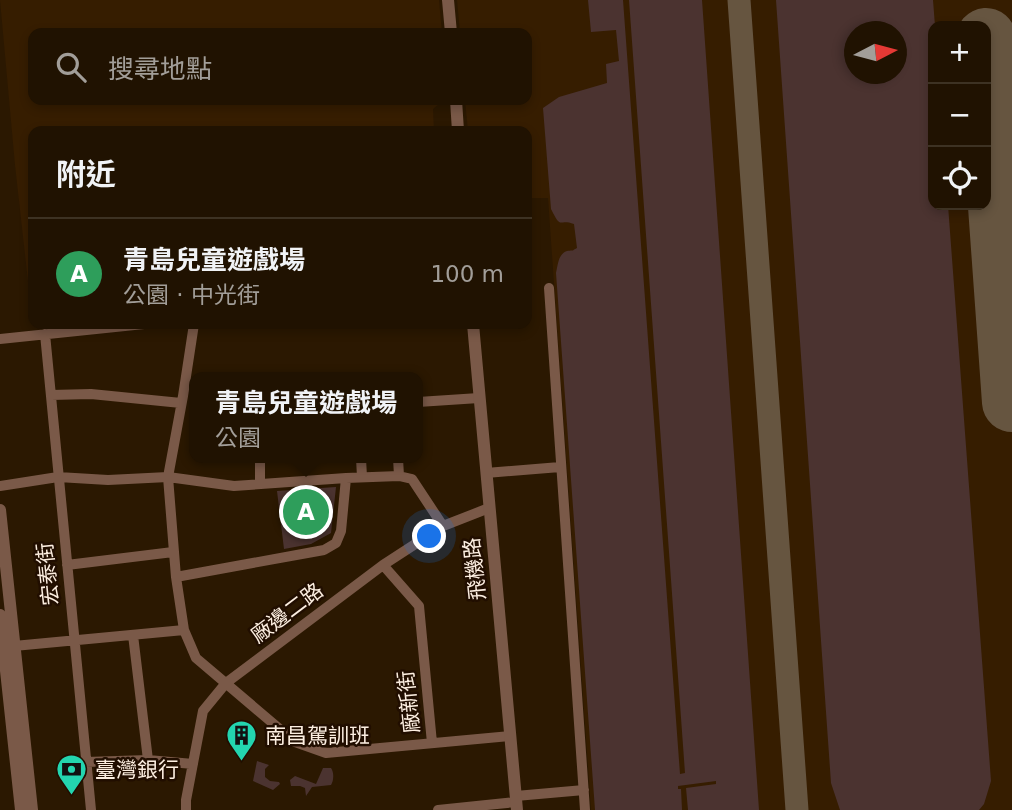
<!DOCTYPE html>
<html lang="zh-TW">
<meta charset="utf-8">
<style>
body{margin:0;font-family:"DejaVu Sans","Noto Sans TC",sans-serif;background:#2d2010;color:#f1f3f6}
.controls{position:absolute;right:21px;top:21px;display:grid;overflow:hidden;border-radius:14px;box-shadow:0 4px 10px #0003}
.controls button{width:63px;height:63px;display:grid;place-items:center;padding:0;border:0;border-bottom:2px solid #3d3223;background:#201201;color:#f1f3f6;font:35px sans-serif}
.compass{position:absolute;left:844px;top:21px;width:63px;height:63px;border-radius:50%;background:#201201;box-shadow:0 4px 10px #0003;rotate:84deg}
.you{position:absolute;left:430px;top:537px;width:24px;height:24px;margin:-18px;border:5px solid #fff;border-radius:50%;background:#1a73e8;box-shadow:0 0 0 10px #1a73e833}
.badge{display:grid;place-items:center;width:46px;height:46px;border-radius:50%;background:#23d5af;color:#fff;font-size:23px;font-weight:700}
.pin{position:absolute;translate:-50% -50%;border:4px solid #fff;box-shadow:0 2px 7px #0006}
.popup{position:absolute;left:189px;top:372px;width:234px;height:91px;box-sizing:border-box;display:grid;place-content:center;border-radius:14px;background:#201201;filter:drop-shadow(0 2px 5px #0005);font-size:23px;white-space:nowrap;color:#a29e99}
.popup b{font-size:26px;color:#f1f3f6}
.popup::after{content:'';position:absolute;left:50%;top:100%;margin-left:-14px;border:14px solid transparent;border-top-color:#201201}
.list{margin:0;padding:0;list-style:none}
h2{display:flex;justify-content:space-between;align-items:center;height:91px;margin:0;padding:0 28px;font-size:30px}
h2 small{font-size:23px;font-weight:400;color:#a29e99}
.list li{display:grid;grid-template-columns:46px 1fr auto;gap:21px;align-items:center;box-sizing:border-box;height:112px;padding:0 28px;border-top:2px solid #3d3223}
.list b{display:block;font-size:26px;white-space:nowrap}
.list p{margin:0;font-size:23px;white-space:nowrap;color:#a29e99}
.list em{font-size:23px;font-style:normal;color:#a29e99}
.icon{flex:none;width:38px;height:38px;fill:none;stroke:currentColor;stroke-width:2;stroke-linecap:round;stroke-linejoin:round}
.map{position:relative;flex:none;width:1012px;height:810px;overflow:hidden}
.search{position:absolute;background:#201201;box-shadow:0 4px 10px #0003;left:28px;top:28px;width:504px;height:77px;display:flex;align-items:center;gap:18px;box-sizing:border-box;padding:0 24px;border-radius:14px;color:#a29e99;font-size:26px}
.panel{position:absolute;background:#201201;box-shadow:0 4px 10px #0003;left:28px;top:126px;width:504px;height:203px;border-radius:14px}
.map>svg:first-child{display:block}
.built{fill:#361d00;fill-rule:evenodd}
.green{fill:#4b3330;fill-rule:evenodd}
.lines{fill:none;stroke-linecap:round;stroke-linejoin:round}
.taxiway{stroke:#665540;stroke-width:23}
.runway{stroke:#665540;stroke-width:60}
.minor{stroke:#7a5948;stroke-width:10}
.tertiary{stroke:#7a5948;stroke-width:12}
.labels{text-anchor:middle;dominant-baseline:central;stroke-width:5;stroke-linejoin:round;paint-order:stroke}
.street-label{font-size:21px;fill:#fceee0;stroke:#210e00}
.poi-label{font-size:21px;fill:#fceee0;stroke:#210e00;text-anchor:start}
</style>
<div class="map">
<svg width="1012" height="810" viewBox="0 0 1012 810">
<rect width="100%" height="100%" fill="#2b1801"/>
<path class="built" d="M0 0H439L442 33H33V100H444L433 109 434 131H33V324H60L33 326 15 165Z
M457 0H1012V810H591L548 198H527V131H468L465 100H527V33H460ZM933 26H986V205H933ZM855 32H897V74H855Z"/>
<path class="green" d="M588 0H623L680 774 685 773 629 0H702L759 810H688L686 788 716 784V781L678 786V789H681L682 810H595L556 273C558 265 558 254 567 251 577 249 568 253 577 248L574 224C558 218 562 231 551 209L543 108 559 97 607 83 606 64 619 61 616 30 591 32Z
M776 0H933L935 26H933V205H948L991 781 984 804 979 810H840L831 783ZM855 32H897V74H855Z
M336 487 331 533 311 544 284 549 277 491Z
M257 761 269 765 265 769V777L270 781 279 782 280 784 273 790 253 781Z
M323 768H331C334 772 334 780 331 785L312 787 306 796 305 788 300 786H291L290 780 295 776 316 784Z"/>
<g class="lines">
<path class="taxiway" d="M739 0 797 810"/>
<path class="runway" d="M986 38 1012 402"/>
<path class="minor" d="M549 288 585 810
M194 324 183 396 168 477 176 577 184 630 196 658 295 742 326 753 511 736
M45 334 91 810
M0 339 144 324
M51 395 91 394 181 403
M418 402 479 398
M260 458V484
M361 458 362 477
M398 458 399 476 412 479 443 526
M486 473 560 467
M0 486 58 477 108 480 168 477 234 486 346 478 399 476
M67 565 173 552
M383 565 419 606 432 743
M176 577 324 550 336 543 341 531 346 478
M133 635 148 760
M14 646 184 630
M86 762 148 760 193 764
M516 796 584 790
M186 810V800L203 711 226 683 383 565 443 526 489 508
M438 810 516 802"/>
<path class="tertiary" d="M448 0 451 33
M456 100 458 131
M473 324 517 810
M0 510 32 810
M0 615 21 810"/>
</g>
<defs>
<symbol id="building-pin" viewBox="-11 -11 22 30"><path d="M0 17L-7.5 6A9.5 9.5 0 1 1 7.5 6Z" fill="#23d5af" stroke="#210e00"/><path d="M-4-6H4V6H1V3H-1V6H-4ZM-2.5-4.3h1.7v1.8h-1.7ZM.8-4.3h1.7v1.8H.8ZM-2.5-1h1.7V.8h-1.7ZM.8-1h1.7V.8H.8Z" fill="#111"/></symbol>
<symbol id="bank-pin" viewBox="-11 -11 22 30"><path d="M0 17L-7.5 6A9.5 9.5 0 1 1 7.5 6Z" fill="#23d5af" stroke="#210e00"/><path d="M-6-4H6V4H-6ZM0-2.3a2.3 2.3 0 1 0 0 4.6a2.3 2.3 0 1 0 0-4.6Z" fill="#111"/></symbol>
</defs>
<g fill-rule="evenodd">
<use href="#building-pin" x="224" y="718" width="35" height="47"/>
<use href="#bank-pin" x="54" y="752" width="35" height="47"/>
</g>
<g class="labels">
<g class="street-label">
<text transform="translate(475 569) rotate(-96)">飛機路</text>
<text transform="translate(48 574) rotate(-96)">宏泰街</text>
<text transform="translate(287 613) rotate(-37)">廠邊二路</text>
<text transform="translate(409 702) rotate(-96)">廠新街</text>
</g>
<g class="poi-label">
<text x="265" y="736">南昌駕訓班</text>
<text x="95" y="770">臺灣銀行</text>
</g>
</g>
</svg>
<div class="controls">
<button>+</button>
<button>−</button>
<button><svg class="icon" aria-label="locate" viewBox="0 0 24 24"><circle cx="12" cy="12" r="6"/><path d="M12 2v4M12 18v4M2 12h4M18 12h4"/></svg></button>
</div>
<svg class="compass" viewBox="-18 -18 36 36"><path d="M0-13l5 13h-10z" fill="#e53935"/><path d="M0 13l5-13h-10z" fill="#a29e99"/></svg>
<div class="you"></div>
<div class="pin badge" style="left:306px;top:512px;background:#2e9e5b">A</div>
<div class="popup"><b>青島兒童遊戲場</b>公園</div>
<div class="search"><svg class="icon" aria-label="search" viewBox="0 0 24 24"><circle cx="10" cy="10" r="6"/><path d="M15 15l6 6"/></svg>搜尋地點</div>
<section class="panel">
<h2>附近<small></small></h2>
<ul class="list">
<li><span class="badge" style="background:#2e9e5b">A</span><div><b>青島兒童遊戲場</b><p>公園 · 中光街</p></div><em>100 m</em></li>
</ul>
</section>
</div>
